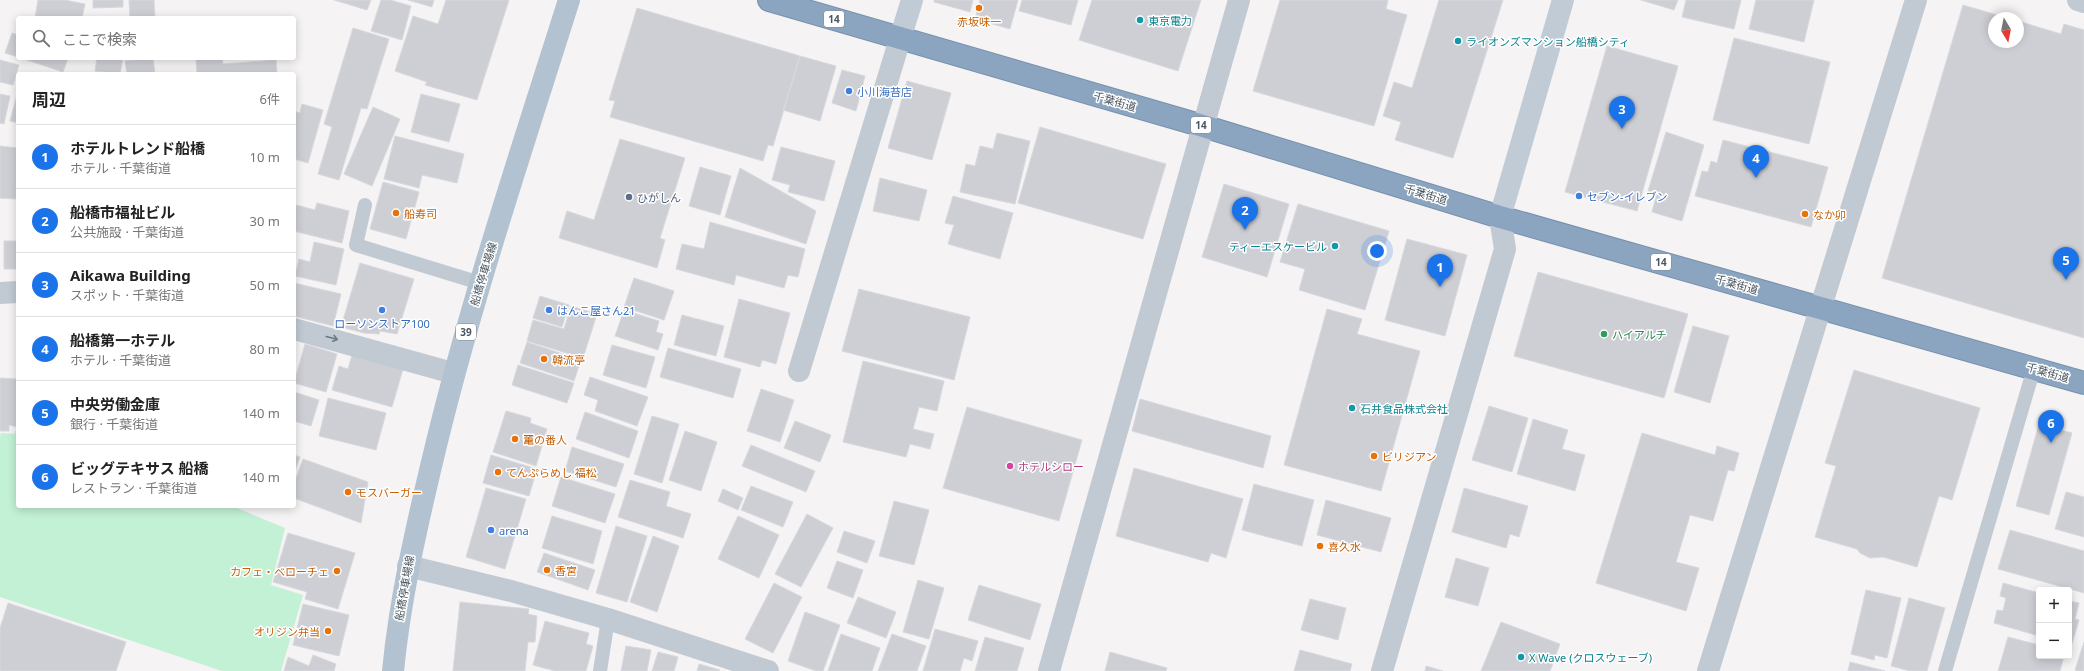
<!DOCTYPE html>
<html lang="ja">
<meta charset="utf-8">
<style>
body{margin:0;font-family:"Noto Sans","Noto Sans JP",sans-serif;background:#f6f6f6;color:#222}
.controls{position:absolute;right:12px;bottom:12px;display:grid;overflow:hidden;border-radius:4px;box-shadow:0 2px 10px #0003}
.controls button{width:36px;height:36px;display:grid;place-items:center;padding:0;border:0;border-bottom:1px solid #e0e0e0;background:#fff;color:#222;font:20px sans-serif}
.compass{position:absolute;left:1988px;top:12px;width:36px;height:36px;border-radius:50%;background:#fff;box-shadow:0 2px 10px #0003;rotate:170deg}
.you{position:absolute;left:1377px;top:251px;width:14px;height:14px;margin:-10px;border:3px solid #fff;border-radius:50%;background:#1a73e8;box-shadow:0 0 0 6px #1a73e833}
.badge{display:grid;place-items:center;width:26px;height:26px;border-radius:50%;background:#1a73e8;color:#fff;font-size:13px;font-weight:700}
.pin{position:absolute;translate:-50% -33px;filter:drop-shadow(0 1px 2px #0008)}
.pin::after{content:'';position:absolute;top:21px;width:14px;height:12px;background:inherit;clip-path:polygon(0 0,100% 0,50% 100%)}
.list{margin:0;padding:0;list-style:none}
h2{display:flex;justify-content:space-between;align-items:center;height:52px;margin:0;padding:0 16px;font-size:17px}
h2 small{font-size:13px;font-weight:400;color:#767676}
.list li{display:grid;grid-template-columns:26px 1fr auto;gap:12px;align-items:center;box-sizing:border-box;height:64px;padding:0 16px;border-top:1px solid #e0e0e0}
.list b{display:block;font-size:15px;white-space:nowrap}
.list p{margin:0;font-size:13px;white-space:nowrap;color:#767676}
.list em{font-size:13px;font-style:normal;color:#767676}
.icon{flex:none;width:22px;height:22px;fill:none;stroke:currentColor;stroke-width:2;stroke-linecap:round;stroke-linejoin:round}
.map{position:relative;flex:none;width:2084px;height:671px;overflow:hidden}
.search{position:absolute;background:#fff;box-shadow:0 2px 10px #0003;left:16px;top:16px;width:280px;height:44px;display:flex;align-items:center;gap:10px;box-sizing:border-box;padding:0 14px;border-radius:4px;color:#767676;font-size:15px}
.panel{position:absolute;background:#fff;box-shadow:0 2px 10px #0003;left:16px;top:72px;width:280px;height:436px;border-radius:4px}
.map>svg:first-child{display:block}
.green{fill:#c3f1d5}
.building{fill:#cdcfd5;stroke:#d7d9de}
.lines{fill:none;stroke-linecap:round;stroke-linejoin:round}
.highway-casing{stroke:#7690ad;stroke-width:24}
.lane{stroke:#c1cad2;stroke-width:14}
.street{stroke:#c1cad2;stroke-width:22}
.secondary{stroke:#c1cbd6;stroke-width:22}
.primary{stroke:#b3c2d1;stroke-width:22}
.highway{stroke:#8ba5c1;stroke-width:22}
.oneway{stroke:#6e7983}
.food-dot{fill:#e8710a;stroke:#fff;stroke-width:1.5}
.culture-dot{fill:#0f9aa8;stroke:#fff;stroke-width:1.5}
.shop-dot{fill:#3f7fe0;stroke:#fff;stroke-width:1.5}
.service-dot{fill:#5c6f8a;stroke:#fff;stroke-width:1.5}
.leisure-dot{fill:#2e9e5b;stroke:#fff;stroke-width:1.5}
.hotel-dot{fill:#d1479c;stroke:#fff;stroke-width:1.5}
.labels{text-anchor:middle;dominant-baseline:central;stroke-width:3;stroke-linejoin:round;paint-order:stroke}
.shield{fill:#fff;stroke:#808990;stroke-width:1}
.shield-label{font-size:10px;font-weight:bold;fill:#4a5661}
.culture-label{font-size:11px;fill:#0d838f;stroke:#fff;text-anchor:start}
.food-label{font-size:11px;fill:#c56008;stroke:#fff;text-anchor:start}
.shop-label{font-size:11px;fill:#366cbe;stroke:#fff;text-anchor:start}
.street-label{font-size:11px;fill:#4a5661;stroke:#fff}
.service-label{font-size:11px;fill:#4e5e75;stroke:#fff;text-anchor:start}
.leisure-label{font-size:11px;fill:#27864d;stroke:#fff;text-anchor:start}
.hotel-label{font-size:11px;fill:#b23c85;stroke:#fff;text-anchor:start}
</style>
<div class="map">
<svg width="2084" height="671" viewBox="0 0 2084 671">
<rect width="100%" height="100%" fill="#f5f3f3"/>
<path class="green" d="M15 431H18V506H232L285 528 271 585 303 595 281 671H222L0 597V437L1 433 15 434Z"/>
<path class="building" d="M38 0H65L85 4 82 18H35Z
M93 0H123V7L93 8Z
M129 0H154L155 18H130Z
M334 0H371L367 10Z
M381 0H390L411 6 402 40 371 31Z
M408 0H434L432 7Z
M446 0H509L477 100 425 85 427 82 395 71 413 16 438 24Z
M934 0H973L970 12 934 2Z
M980 0H1018L1010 29 975 19Z
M1022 0H1078L1071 25 1019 11Z
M1092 0H1201L1178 71 1079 40Z
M1280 0H1388L1386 9 1407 15 1374 126 1253 91Z
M1439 0H1503L1453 158 1395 140 1401 122 1383 116 1394 82 1412 88Z
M1641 0H1678L1674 10Z
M1686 0H1741L1734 29 1682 17Z
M1756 0H1814L1804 42 1749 29Z
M1963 5 2007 18H1994V42H2018V21L2061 34 2064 24 2084 30V338L1882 278Z
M637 8 800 56 773 146 768 145 763 161 610 117 615 101 609 100Z
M353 28 389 39 367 109 361 108 339 180 318 174 332 127 324 124Z
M12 33 18 35V57L5 53Z
M1734 38 1830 62 1809 144 1713 120Z
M1607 46 1678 66 1637 211 1565 192Z
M800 56 836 66 820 121 783 110Z
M21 58H68L63 72Z
M97 58H123L120 74 95 71Z
M153 58 155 74H127L125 61Z
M196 58H222L223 64 276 60 277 74H197Z
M0 60 19 65 13 85 0 82Z
M842 70 865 76 856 111 832 103Z
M907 81 951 93 932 160 888 148Z
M18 91V123L10 121Z
M0 94 10 96 4 124 0 123Z
M421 94 460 104 449 142 411 132Z
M302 104 323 110 308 163 294 159V111L300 113Z
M373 107 400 119 372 186 344 174Z
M1040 127 1166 164 1143 239 1018 203Z
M1666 132 1704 145 1682 221 1652 212 1657 193 1648 191Z
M997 133 1030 141 1015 204 960 192 966 164 975 166 980 146 993 149Z
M395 136 464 154 457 183 422 175 419 188 384 179Z
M620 139 685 158 660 238 665 240 657 268 559 238 567 211 594 220Z
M1723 140 1828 167 1811 227 1695 196 1702 171 1708 172 1711 161 1717 163Z
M0 146 18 148 16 199 0 198Z
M781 147 835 161 824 201 788 192 790 185 772 180Z
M700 167 731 176 720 215 689 206Z
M740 168 816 211 806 244 725 217Z
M880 178 927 190 919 221 873 211Z
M383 182 419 192 406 239 370 229Z
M1224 184 1289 204 1267 277 1202 257Z
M953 196 1013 213 1000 259 948 244 954 225 945 223Z
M317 203 349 211 342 243 294 231 296 205 315 210Z
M1298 204 1389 231 1365 310 1299 290 1305 269 1280 262Z
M710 222 805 249 798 277 788 275 784 288 736 275 734 285 676 269 682 244 704 249Z
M1407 239 1467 255 1445 336 1385 320Z
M4 241H18V269H4Z
M314 242 344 249 336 285 295 276 299 259 310 262Z
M360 263 414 279 397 334 380 331 379 334 364 333 341 327Z
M1538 272 1688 314 1664 398 1514 356Z
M634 278 674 291 664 320 624 307Z
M294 283 341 294 333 326 294 316Z
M859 289 970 317 954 380 842 351Z
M540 296 569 305 562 327 533 318Z
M739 299 790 313 776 364 762 360 760 367 724 357Z
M571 306 597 314 583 358 527 341 533 320 564 329Z
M1327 309 1362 319 1357 334 1420 351 1381 491 1284 465Z
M624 310 659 321 656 332 663 334 658 350 615 336Z
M682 315 724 326 716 356 674 345Z
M1693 326 1729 336 1710 403 1674 392Z
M527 342 581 360 574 381 520 363Z
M305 344 337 354 326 392 294 383Z
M612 345 655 357 646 388 603 375Z
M668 348 741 369 733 398 660 377Z
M352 355 403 369 392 407 332 390 339 366 348 369Z
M863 361 944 381 937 411 919 407 913 429 934 434 930 449 910 444 906 457 843 442Z
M518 365 574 383 567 403 512 385Z
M1854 370 1980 408 1952 500 1939 496 1917 567 1883 557 1870 558 1860 553 1857 549 1815 537 1836 466 1825 463Z
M590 377 648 397 637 426 595 411 598 400 584 395Z
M0 378 18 379V427L9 425V431H0Z
M761 389 794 400 780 442 747 431Z
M294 392 319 400 311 426 294 421Z
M328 398 386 413 376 450 319 436Z
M1140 399 1271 436 1263 468 1132 431Z
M1489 406 1528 418 1512 472 1472 460Z
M967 407 1082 440 1059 521 943 488Z
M506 411 531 418 530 423 547 429 536 466 493 452Z
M585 412 638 431 629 458 576 439Z
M652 416 679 424 662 483 634 474Z
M1533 419 1568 430 1562 449 1585 455 1575 491 1517 474Z
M795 421 831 435 820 462 784 448Z
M2039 424 2072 433 2049 515 2016 506Z
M685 431 717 442 701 491 669 480Z
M1642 433 1715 455 1717 446 1739 453 1734 471 1728 470 1713 521 1690 515 1676 562 1699 568 1686 611 1596 583Z
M751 445 815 471 806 492 742 466Z
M572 447 624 464 616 487 565 471Z
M294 455 300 457 294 473Z
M491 455 537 469 529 496 483 483Z
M303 459 368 482 361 523 294 498V484Z
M1134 468 1243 499 1226 558 1211 553 1208 562 1116 536Z
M561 477 615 494 605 523 552 506Z
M630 480 670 492 666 506 691 514 683 538 618 517Z
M1254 484 1314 500 1302 546 1242 530Z
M751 486 793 502 783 527 741 510Z
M486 488 526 499 505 569 466 557Z
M1464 488 1528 506 1519 537 1510 534 1506 548 1452 532Z
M723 489 743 498 738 510 718 501Z
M2066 492 2084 497V537L2055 529Z
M1326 500 1391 518 1381 552 1317 535Z
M894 501 929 510 914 565 879 556Z
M807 514 833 528 801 587 775 574Z
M552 516 602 531 593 564 542 548Z
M738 516 779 535 759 578 718 559Z
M616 526 647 536 627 602 596 593Z
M2010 530 2084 551V593L1998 569Z
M844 531 875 541 867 563 837 552Z
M288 533 355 553 338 609 305 599 307 592 273 582Z
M653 536 679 546 657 612 630 602Z
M544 553 595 570 588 590 537 572Z
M1456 558 1489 568 1478 606 1445 597Z
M837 561 863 570 853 598 827 588Z
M918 580 944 588 929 639 903 632Z
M774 583 802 597 773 653 745 639Z
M2003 583 2039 593V636L1994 623 1997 610 2003 611 2006 598 2000 596Z
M979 585 1041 604 1030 640 968 620Z
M1866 590 1901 598 1887 658 1875 655 1874 660 1851 654Z
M858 597 896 612 886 638 847 623Z
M1909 598 1945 608 1927 671H1910L1891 666Z
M1310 599 1346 608 1338 640 1301 630Z
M2069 601 2079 603 2075 619 2079 620 2072 644H2069Z
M460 602 529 609 528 614 537 616 535 642H528L525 671H453Z
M8 603 126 642 116 671H0V628Z
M303 604 349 615 339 656 293 645Z
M805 612 840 625 823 671H816L788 661Z
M545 621 589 633 586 644 593 646 586 671H555L533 665Z
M1501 622 1560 644 1550 671H1481Z
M935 629 978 641 972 661 964 658 960 671H923Z
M841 634 880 648 872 671H828Z
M892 634 926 646 917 671H878Z
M985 637 1024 648 1017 671H975Z
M2008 637 2039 645V656H2064L2060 671H1998Z
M2084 642V671H2077L2075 670Z
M626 646 651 650 647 671H621Z
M1300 650 1352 664 1350 671H1294Z
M658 652 678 657 674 671H652Z
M1110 652 1167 668 1166 671H1105Z
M313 655 336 664 334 671H284L288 657 309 666Z
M1850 662 1885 671H1848Z
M699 664 720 670 719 671H697Z
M1426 666 1443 671H1425Z"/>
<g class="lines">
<defs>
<path id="highway" d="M769 0 1203 126 1500 217 2084 383"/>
</defs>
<use href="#highway" class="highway-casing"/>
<path class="lane" d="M365 205 356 245 480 283
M600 671 608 619
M1945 671 2034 368"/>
<path class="street" d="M2078 0 2084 2
M0 293 18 292
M294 329 453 373
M799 371 900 39
M408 566 511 591 608 619 768 671
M1049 671 1239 0
M1382 671 1505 249 1500 217
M1708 671 1916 0"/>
<path class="secondary" d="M900 39 912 0
M1500 217 1563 0"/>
<path class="primary" d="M393 671C400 599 416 529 433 458 470 303 521 152 569 0"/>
<use href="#highway" class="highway"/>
</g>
<defs><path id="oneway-shaft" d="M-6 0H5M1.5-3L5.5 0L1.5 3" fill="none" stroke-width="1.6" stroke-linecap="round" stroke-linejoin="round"/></defs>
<use class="oneway" href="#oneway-shaft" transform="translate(332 338) rotate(15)"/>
<g class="food-dot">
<circle cx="979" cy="8" r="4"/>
<circle cx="396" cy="213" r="4"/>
<circle cx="1805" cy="214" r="4"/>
<circle cx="544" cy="359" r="4"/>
<circle cx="515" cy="439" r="4"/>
<circle cx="1374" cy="456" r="4"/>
<circle cx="498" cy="472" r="4"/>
<circle cx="348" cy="492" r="4"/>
<circle cx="1320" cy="546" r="4"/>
<circle cx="547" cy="570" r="4"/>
<circle cx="337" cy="571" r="4"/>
<circle cx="328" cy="631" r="4"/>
</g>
<g class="culture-dot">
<circle cx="1140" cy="20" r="4"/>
<circle cx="1458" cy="41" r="4"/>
<circle cx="1335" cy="246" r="4"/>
<circle cx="1352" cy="408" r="4"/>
<circle cx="1521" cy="657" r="4"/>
</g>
<g class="shop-dot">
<circle cx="849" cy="91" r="4"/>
<circle cx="1579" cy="196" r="4"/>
<circle cx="382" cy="310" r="4"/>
<circle cx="549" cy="310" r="4"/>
<circle cx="491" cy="530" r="4"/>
</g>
<circle class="service-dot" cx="629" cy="197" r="4"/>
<circle class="leisure-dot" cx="1604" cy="334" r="4"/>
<circle class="hotel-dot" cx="1010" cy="466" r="4"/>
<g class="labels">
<g class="shield">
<rect x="824" y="11" width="20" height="16" rx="3"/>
<rect x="1191" y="117" width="20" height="16" rx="3"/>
<rect x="1651" y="254" width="20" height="16" rx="3"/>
<rect x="456" y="324" width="20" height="16" rx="3"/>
</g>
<g class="shield-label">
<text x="834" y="19">14</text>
<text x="1201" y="125">14</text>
<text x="1661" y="262">14</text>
<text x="466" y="332">39</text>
</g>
<g class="culture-label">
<text x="1148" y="20">東京電力</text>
<text x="1466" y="41">ライオンズマンション船橋シティ</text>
<text x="1327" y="246" text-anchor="end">ティーエスケービル</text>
<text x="1360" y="408">石井食品株式会社</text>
<text x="1529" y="657">X Wave (クロスウェーブ)</text>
</g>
<g class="food-label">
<text x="979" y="21" text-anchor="middle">赤坂味一</text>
<text x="404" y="213">船寿司</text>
<text x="1813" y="214">なか卯</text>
<text x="552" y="359">韓流亭</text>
<text x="523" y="439">竃の番人</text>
<text x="1382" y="456">ビリジアン</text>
<text x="506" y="472">てんぷらめし 福松</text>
<text x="356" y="492">モスバーガー</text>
<text x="1328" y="546">喜久水</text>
<text x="555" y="570">香宮</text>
<text x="329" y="571" text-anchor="end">カフェ・ベローチェ</text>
<text x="320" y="631" text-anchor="end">オリジン弁当</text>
</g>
<g class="shop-label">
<text x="857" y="91">小川海苔店</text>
<text x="1587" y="196">セブン-イレブン</text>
<text x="557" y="310">はんこ屋さん21</text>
<text x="382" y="323" text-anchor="middle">ローソンストア100</text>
<text x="499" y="530">arena</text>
</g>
<g class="street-label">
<text transform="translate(1115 101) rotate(16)">千葉街道</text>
<text transform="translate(1426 194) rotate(17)">千葉街道</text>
<text transform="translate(483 274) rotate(-73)">船橋停車場線</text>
<text transform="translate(1737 284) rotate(16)">千葉街道</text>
<text transform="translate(2048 372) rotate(16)">千葉街道</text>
<text transform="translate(404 588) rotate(-80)">船橋停車場線</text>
</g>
<g class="service-label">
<text x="637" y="197">ひがしん</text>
</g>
<g class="leisure-label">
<text x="1612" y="334">ハイアルチ</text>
</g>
<g class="hotel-label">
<text x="1018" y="466">ホテルシロー</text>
</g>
</g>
</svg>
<div class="controls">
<button>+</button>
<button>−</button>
</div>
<svg class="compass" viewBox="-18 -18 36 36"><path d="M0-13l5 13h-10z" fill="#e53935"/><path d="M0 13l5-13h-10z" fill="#767676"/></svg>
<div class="you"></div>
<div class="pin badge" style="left:1440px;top:287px">1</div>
<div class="pin badge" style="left:1245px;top:230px">2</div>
<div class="pin badge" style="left:1622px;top:129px">3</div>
<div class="pin badge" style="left:1756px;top:178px">4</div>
<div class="pin badge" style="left:2066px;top:280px">5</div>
<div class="pin badge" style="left:2051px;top:443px">6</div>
<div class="search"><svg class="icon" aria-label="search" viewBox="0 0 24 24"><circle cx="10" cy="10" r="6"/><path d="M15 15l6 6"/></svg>ここで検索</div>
<section class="panel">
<h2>周辺<small>6件</small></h2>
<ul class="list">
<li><span class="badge">1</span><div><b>ホテルトレンド船橋</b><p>ホテル · 千葉街道</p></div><em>10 m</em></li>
<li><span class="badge">2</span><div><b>船橋市福祉ビル</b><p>公共施設 · 千葉街道</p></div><em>30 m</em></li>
<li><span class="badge">3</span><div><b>Aikawa Building</b><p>スポット · 千葉街道</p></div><em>50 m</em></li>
<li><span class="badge">4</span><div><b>船橋第一ホテル</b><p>ホテル · 千葉街道</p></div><em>80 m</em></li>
<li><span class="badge">5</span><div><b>中央労働金庫</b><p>銀行 · 千葉街道</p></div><em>140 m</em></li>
<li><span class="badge">6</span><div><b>ビッグテキサス 船橋</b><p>レストラン · 千葉街道</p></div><em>140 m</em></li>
</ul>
</section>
</div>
